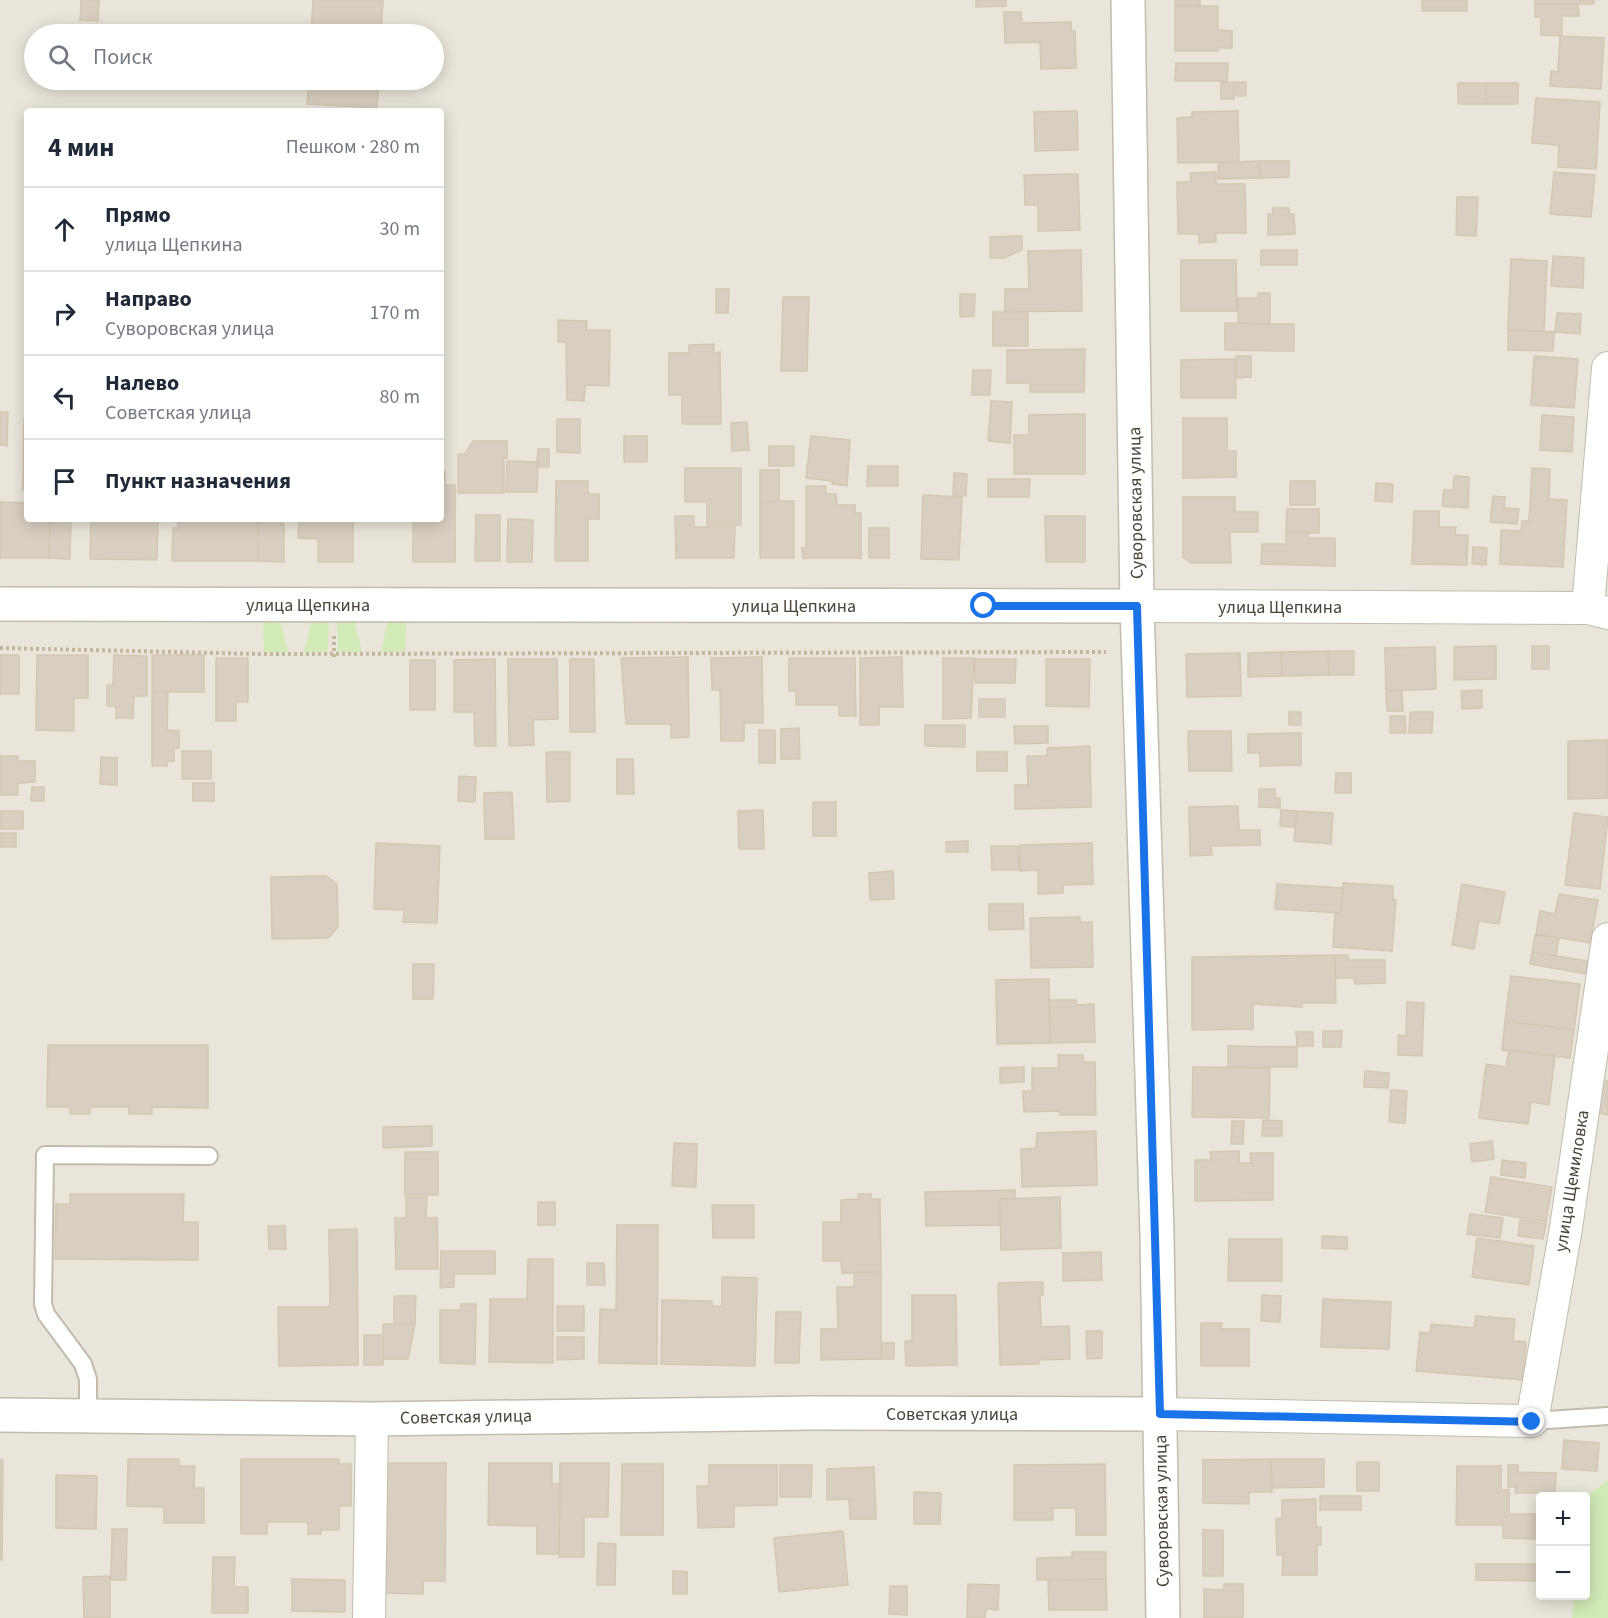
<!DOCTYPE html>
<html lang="ru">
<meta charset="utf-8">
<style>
body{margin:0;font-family:"Source Sans 3",sans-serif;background:#f6f6f7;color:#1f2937}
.controls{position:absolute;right:18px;bottom:18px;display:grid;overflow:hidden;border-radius:6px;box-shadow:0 3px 15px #0003}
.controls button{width:54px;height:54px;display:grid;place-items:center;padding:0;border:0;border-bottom:2px solid #e0e1e3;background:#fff;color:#1f2937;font:30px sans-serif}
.stop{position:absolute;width:18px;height:18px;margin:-14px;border:4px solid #1a73e8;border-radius:50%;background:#fff}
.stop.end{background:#1a73e8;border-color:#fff;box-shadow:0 2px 6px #0008}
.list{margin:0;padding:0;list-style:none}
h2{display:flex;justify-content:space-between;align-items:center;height:78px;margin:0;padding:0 24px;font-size:26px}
h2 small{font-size:20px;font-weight:400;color:#747a83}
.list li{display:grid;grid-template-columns:39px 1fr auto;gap:18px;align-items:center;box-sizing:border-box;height:84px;padding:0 24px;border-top:2px solid #e0e1e3}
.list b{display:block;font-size:22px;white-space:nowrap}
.list p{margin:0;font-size:20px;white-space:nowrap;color:#747a83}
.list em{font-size:20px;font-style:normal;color:#747a83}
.icon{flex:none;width:33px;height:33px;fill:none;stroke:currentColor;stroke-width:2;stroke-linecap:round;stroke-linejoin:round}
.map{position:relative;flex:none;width:1608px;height:1618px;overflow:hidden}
.search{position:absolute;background:#fff;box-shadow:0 3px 15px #0003;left:24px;top:24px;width:420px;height:66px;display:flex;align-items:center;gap:15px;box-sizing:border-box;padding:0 21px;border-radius:33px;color:#747a83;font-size:22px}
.panel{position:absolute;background:#fff;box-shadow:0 3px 15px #0003;left:24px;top:108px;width:420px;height:414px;border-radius:6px}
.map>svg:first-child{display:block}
.residential{fill:#eae5da;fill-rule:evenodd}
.green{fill:#d2eab5}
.building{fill:#d8cfc1;stroke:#d3c7b4;stroke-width:1.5}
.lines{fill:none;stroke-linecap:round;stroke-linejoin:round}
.service-casing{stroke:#c2bbae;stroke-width:20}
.minor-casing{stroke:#c2bbae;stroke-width:34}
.tertiary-casing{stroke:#c2bbae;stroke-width:36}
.path{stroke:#c4b79f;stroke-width:4;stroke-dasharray:3 3;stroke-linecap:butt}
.service{stroke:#fff;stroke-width:16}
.minor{stroke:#fff;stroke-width:32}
.tertiary{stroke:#fff;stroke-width:33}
.route{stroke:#1a73e8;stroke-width:8}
.labels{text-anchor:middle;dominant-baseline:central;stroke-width:4.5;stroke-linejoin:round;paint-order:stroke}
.street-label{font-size:18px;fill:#4b4439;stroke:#fff}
</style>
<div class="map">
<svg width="1608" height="1618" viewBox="0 0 1608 1618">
<rect width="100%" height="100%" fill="#f6f3ec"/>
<path class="residential" d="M0 0H1608V1618H0ZM34 34H434V80H34ZM27 111H441V519H27ZM1540 1496H1586V1596H1540Z"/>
<path class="green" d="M312 617 329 618 328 651 304 652Z
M337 617 354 618 362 652 338 651Z
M389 617 406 618 405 651 381 652Z
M263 618H280L288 652H264Z
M1608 1480V1618H1572L1574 1596H1586V1497Z"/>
<path class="building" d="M81 0H99L98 21 80 20Z
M313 0H383L381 34H311Z
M976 0H1006V6L976 7Z
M1175 0H1200V5H1175Z
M1422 0H1467V11H1422Z
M1535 0H1594V4H1535Z
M1535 4H1578L1579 16H1562V36L1541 35V17H1535Z
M1175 6H1218V30L1232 31V48H1218V51H1175Z
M1004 12H1021L1022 23 1071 22V31H1075L1076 68 1041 69 1040 42 1005 43Z
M1560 36 1604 38 1601 89 1550 86 1551 71 1558 72Z
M1176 63H1228L1227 81H1175Z
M309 80H379L377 108 307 104Z
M1221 82H1234V99H1221Z
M1236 82H1246V96H1236Z
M1458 83H1486V104H1458Z
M1486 83H1518V104H1486Z
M1536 98 1600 102 1596 169 1558 167 1559 145 1532 143Z
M1077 111 1078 150 1035 151 1034 112Z
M1238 111 1239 162 1178 163 1177 118 1192 117V112Z
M1259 161H1289V177L1260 178Z
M1259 161 1260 178 1218 179V163Z
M1216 172V184H1245L1246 233H1216V242L1199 243V234H1178L1177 182H1191L1190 173Z
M1554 172 1595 175 1591 217 1550 214Z
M1078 174 1080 230 1038 231V205H1025L1024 175Z
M1457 197H1478L1476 236 1456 235Z
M1273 208H1289V214H1294L1295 234 1268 235V214H1273Z
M1022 236V250L1004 258H990V237Z
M1081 250 1082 311 1005 312V289H1029L1028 251Z
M1261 250H1297V265H1261Z
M1553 256 1584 258 1583 288 1551 286Z
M1511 259 1547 261 1544 331 1508 330Z
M1181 260H1236L1237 311H1181Z
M716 289H729L728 313H716Z
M1258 293H1270V324L1238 323V298H1258Z
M960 294H975L974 316 960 317Z
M783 297H809L807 371H781Z
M993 312H1028V346H993Z
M1557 313 1581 314 1580 334 1555 332Z
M558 320 587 321 586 330H610L609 386 585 385 584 401 567 400 566 342H558Z
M1225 323 1294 324V351L1225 350Z
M1508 330 1554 332 1553 351 1508 350Z
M714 344V353L720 352 721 424H682V395H669V353H689V345Z
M1085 349 1084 392H1030V383H1007V350Z
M1236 356H1251V377L1236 378Z
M1534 356 1578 359 1574 408 1531 405Z
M1235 359 1236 398H1181V360Z
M973 370H991L990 395H972Z
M991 401 1012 402 1010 443 988 441Z
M0 412H8L7 446 0 445Z
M1085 414V474H1014V435H1029V415Z
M1542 415 1574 417 1572 452 1540 450Z
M24 418H27V489L23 490Z
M1183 418H1227V451H1236V477L1183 478Z
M557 419H580V453L557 452Z
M747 422 749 450 732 451 731 423Z
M624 436H647V462H624Z
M811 436 850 440 847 486 832 484 833 481 806 478Z
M473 441H507V458H504V493H458V454H465Z
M769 446H794V466H769Z
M538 449H549V467H537Z
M507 461 538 462 537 492H506Z
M868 466H898V486H867Z
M685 468H741V525H707V502H685Z
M1532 468 1550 469 1549 499 1567 500 1563 567 1500 564 1501 530 1521 531 1522 521H1529Z
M760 470H779V501H760Z
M441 471H445V485H455V562H413V519H441Z
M954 473 967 474 966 496H953Z
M1454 476 1469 477 1468 508 1442 506 1444 490H1453Z
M988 479H1030L1029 497H988Z
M556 481H588V494H599V519H588V561H555Z
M1290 481H1315V505H1290Z
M1376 483 1393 484 1392 502 1375 501Z
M806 486H826V494H836L837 505H855V513H861V558H803L802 548H806Z
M923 495 962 497 959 560 921 559Z
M1493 496 1505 497 1504 508 1519 509 1517 524 1490 522Z
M1183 497H1235V512H1258V532H1230L1231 563H1191L1183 557Z
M760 501H794V558H760Z
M0 502 27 503V519H50L49 558H0Z
M1287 509H1319V533L1286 532Z
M1414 511H1439V527H1456L1455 535H1468L1467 565 1412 564Z
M476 515H500V561H475Z
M675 516H694V527H735L734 558H676Z
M1045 516H1085V562H1046Z
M50 519H71L70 559 49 558Z
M91 519H158L157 560 90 559Z
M178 519H258V561H172L173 528H178Z
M258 519H281V524H284V562L258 561Z
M299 519H353V562H318V539L298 538Z
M508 519 533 520 532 562H507Z
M869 528H889V558H869Z
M1286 532 1308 533V538H1335V566L1261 564 1262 544H1286Z
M1473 547 1487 548 1486 565 1472 564Z
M1496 646V679L1454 680V647Z
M1532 646H1549V669H1532Z
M1435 647 1436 689 1386 691 1385 648Z
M1328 651 1329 675 1282 676 1281 652Z
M1328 651H1354V675H1329Z
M1281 652 1282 676 1248 677V653Z
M1240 653 1241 696 1187 697 1186 654Z
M0 655H19V694H0Z
M37 655H88V698H74V731L36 730Z
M114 655 147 656V696H134L133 718H116V706H107V685H113Z
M152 655H204V692H152Z
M688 657 689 737 671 738V724H626L621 658Z
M762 657 763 723H744V741H721L720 690H712L711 658Z
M902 657 903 707H879V725H860V658Z
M216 658H248V702H236V721H216Z
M789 658H855L856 716H839V705H796V691H789Z
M943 658H974L971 718 943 719Z
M495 659 496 746H475L474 712H454V660Z
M508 659H557L558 719 533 720 534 745 509 746Z
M570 659H594L595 732H570Z
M975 659H1016L1015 683H975Z
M1046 659H1090L1089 707 1046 706Z
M410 660H435V710H410Z
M1402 690 1403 711H1387L1386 691Z
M1482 690V708L1462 709 1461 691Z
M152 692H168L167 730 179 731V748H174V761H167V766H152Z
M979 699H1005V717H979Z
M1289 712H1301V725H1289Z
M1410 712H1433L1432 733H1409Z
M1390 716H1405L1406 733H1390Z
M925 725H965V747L925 746Z
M1014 726H1048V743L1015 744Z
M799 728 800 759H781V729Z
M759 730H775V763H759Z
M1188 731H1231L1232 771H1189Z
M1301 733V765L1260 766V753H1248V734Z
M1608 740V798L1568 799V741Z
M1090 746 1091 807 1015 809V785H1028L1027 756H1047V748Z
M182 751H211V779H182Z
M546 752H570V801L547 802Z
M977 752H1007V771H977Z
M0 756H18V761H35V782L18 783V795H0Z
M101 757 117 758V785L100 784Z
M617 759H633L634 794H617Z
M1336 773H1351V793H1335Z
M459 776 476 777 475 802 458 801Z
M193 783H214V801H193Z
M32 787H44V801H31Z
M1259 789H1275V798H1280V808L1259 807Z
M512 792 514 839H485L484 793Z
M813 802H836V836H813Z
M1238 806 1239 830H1260V845L1211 846 1212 855 1190 856 1189 807Z
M763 810 764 849H739L738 811Z
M1281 810 1297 811 1295 827 1280 826Z
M0 811H23V829H0Z
M1297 811 1333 813 1331 844 1294 841Z
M1574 813 1608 817 1600 889 1565 885Z
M0 833H16V847H0Z
M968 841V852H946V842Z
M376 843 440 846 437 923 403 922 404 910 374 909Z
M1092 843 1093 884 1063 885V893L1038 894V870L1020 871V845Z
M991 846H1018L1019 870H992Z
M893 871 894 899 870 900 869 873Z
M326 876 337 884 338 927 328 938 272 939 271 877Z
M1343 883 1393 886V900H1396L1392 951 1333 947 1335 912 1341 913Z
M1277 884 1343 888 1341 913 1275 909Z
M1462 884 1505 892 1499 924 1479 921 1474 949 1452 945Z
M1559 894 1598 900 1590 943 1536 934 1540 911 1555 914Z
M989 904H1023L1024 929 989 930Z
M1080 917V922H1092L1093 967 1031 968 1030 918Z
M1535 935 1559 938 1556 956 1532 952Z
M1532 952 1588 961 1586 974 1530 964Z
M1335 955 1336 1003H1302V1007L1253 1004V1029L1192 1030V957Z
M1335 955H1348V960H1385V983L1355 984 1354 978H1335Z
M413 964H434L433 999H413Z
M1511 976 1580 984 1574 1030 1505 1021Z
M1049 979 1050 1043 997 1044 996 980Z
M1049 1000H1076V1005L1094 1004 1095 1042 1050 1043Z
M1407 1002 1424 1003 1422 1056 1398 1055V1035L1406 1036Z
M1505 1021 1574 1030 1570 1058 1502 1050Z
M1323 1031H1342L1341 1047H1323Z
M1296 1032H1313V1046H1297Z
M48 1045H208V1108L152 1107V1114H129V1107H90V1114H70V1107H47Z
M1228 1046 1297 1047V1067H1228Z
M1509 1050 1555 1056 1549 1105 1531 1102 1528 1124 1479 1118 1486 1064 1506 1067Z
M1058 1055H1083V1062H1095L1096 1115H1060V1111L1024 1112 1023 1091H1032V1068H1059Z
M1024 1067V1082L1000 1083V1068Z
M1193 1067 1270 1068 1269 1118 1192 1117Z
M1365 1071 1389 1073 1388 1088 1364 1087Z
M1601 1080 1608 1081V1115L1595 1112Z
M1391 1090 1407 1091 1405 1123 1389 1122Z
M1263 1120 1282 1121V1136H1262Z
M1232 1121H1244L1243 1144H1231Z
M432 1126V1146L383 1148V1127Z
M1096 1131 1097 1185 1022 1187 1021 1149 1036 1148 1037 1133Z
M1492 1141 1494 1159 1472 1162 1470 1144Z
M674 1143 697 1144 696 1187 672 1186Z
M1239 1151V1163H1251L1250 1153H1273V1200L1195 1201V1160H1211L1210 1152Z
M405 1152H438V1195H405Z
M1502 1160 1526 1163 1525 1178 1501 1175Z
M1491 1177 1552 1187 1546 1222 1485 1212Z
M1015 1190V1198L1000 1199V1225L926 1226 925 1192Z
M70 1194H184L183 1222H198V1260L55 1259 56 1204H70Z
M858 1194H871V1199H880L881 1272 842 1273 841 1261H823V1222H841V1200L858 1199Z
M406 1197H427L426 1218H437L438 1269H396L395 1218H406Z
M1060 1197 1061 1248 1001 1250 1000 1199Z
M538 1202H555V1225H538Z
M712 1205H754V1238H713Z
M1470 1214 1503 1218 1500 1238 1467 1234Z
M1520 1220 1546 1224 1543 1239 1518 1236Z
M617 1225H658L657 1364 599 1363 600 1309 616 1310Z
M268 1226H285L286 1249H269Z
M357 1229 358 1365 279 1366 278 1307H330L329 1230Z
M1322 1236 1347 1237V1249L1322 1248Z
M1477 1238 1534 1246 1529 1285 1472 1277Z
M1229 1239H1282V1281H1228Z
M441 1251H495V1274H454V1287L440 1288Z
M1101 1252 1102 1280 1063 1281V1253Z
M528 1259H553V1363L489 1362 490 1299H527Z
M587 1263H604L605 1285H587Z
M854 1272H881V1359L821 1360V1329H838L837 1287H854Z
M722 1277 757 1278 755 1366 661 1364 662 1300 712 1301V1306H722Z
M1043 1282V1295H1040L1041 1327 1069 1326 1070 1359 1039 1360V1364L1000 1365 998 1283Z
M912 1295H956L957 1365 906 1366 905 1341H912Z
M1262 1295 1281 1296 1280 1322 1261 1321Z
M394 1296H416L415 1324H394Z
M1323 1299 1391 1302 1389 1349 1321 1347Z
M461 1304H476L475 1364 440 1363V1310H461Z
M557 1306H584V1331H557Z
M776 1312H801L799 1363H775Z
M1476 1316 1515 1319 1513 1341 1526 1342 1523 1380 1416 1371 1420 1332 1430 1333 1431 1324 1474 1328Z
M1201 1323H1222L1221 1329H1249V1366H1201Z
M383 1324H415L408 1359H383Z
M1086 1331H1102V1358L1087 1359Z
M364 1335H383V1365H364Z
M557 1337H584V1359L557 1360Z
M882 1343H894V1359H881Z
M1564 1440 1599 1443 1597 1471 1562 1469Z
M128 1459H179V1466H195L194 1488H204V1523H164V1507L127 1506Z
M241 1459H339V1464H351V1506H339V1530H321V1534H308V1522H267V1534H241Z
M1271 1459 1272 1492H1249V1504L1203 1503V1460Z
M1271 1459H1324V1487L1272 1488Z
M0 1460H3L2 1560H0Z
M1357 1462H1379V1491H1357Z
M385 1463H446L445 1581H423V1594L384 1593Z
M489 1463H552V1484H560L559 1554H537V1526L488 1525Z
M560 1463H609L608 1517H584V1557H559Z
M622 1464H663V1535H621Z
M1105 1464 1106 1535H1076V1508H1053V1520H1014V1465Z
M709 1465H777V1505L734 1506V1527L698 1528 697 1486H709Z
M780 1465H812L811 1497H780Z
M1508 1465H1518V1472L1556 1473 1555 1493H1515L1516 1487H1508Z
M1457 1466H1501V1490H1509V1514H1535V1539L1503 1538V1525H1456Z
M874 1467 876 1519H850L849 1499 827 1500V1469Z
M56 1475 97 1476 96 1529 56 1528Z
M914 1492 941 1493 940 1524H914Z
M1320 1496H1361V1510H1320Z
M1316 1499V1527H1321V1545H1317V1575H1282L1283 1555H1277L1276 1519 1282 1518V1500Z
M112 1529H127L126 1580H111Z
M1203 1530H1223V1576H1203Z
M843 1531 848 1585 779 1592 774 1538Z
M598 1543 616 1544 615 1585H597Z
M1072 1552H1106V1579L1037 1580V1558L1072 1557Z
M213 1557H235L234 1587H248V1613H212Z
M1476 1564H1540V1581L1476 1580Z
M673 1571 687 1572V1594H673Z
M110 1576V1618H84L83 1577Z
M292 1579 345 1580V1612L292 1611Z
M1106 1579 1107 1610H1049L1048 1580Z
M968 1584 999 1585 998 1610 986 1609 985 1618H967Z
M1224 1584H1243V1618H1204V1589L1224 1590Z
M890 1586H907V1615L889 1614Z"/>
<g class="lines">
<defs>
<path id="service" d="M88 1416V1379L83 1364 46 1314 43 1304 45 1155 209 1156
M1532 1421 1608 1416"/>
<path id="minor" d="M1137 606 1588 608 1608 613
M1588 608 1608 368
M1160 1414 1532 1421 1566 1228 1608 939
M369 1618 372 1419"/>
<path id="tertiary" d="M1128 0 1137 606 1157 1234 1163 1618
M0 604 1137 606
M0 1415 372 1419 811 1413 1160 1414"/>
</defs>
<use href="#service" class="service-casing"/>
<use href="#minor" class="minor-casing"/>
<use href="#tertiary" class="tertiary-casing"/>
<path class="path" d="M334 636V659
M0 648 261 654 1106 652"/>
<use href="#service" class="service"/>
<use href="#minor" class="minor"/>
<use href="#tertiary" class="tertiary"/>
</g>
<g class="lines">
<path class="route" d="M984 606H1137L1160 1414 1532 1422"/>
</g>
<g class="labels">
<g class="street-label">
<text transform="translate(1136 503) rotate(-91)">Суворовская улица</text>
<text x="308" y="605">улица Щепкина</text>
<text x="794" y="606">улица Щепкина</text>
<text x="1280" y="607">улица Щепкина</text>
<text transform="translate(1572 1181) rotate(-81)">улица Щемиловка</text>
<text x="952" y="1414">Советская улица</text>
<text transform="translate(466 1417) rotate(-1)">Советская улица</text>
<text transform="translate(1162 1511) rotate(-91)">Суворовская улица</text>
</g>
</g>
</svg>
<div class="controls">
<button>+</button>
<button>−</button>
</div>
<div class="stop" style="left:984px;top:606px"></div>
<div class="stop end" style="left:1532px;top:1422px"></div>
<div class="search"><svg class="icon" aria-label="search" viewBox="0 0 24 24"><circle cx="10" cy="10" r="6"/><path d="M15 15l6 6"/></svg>Поиск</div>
<section class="panel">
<h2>4 мин<small>Пешком · 280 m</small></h2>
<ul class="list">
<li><svg class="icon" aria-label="ahead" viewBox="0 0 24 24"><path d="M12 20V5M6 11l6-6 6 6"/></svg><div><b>Прямо</b><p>улица Щепкина</p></div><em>30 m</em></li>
<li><svg class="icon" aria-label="right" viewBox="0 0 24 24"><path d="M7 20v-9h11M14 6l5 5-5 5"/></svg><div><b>Направо</b><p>Суворовская улица</p></div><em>170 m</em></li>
<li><svg class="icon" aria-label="left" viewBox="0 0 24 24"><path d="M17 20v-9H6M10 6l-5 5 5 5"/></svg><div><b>Налево</b><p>Советская улица</p></div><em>80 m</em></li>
<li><svg class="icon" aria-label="arrive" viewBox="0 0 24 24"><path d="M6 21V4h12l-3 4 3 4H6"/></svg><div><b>Пункт назначения</b></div></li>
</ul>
</section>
</div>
